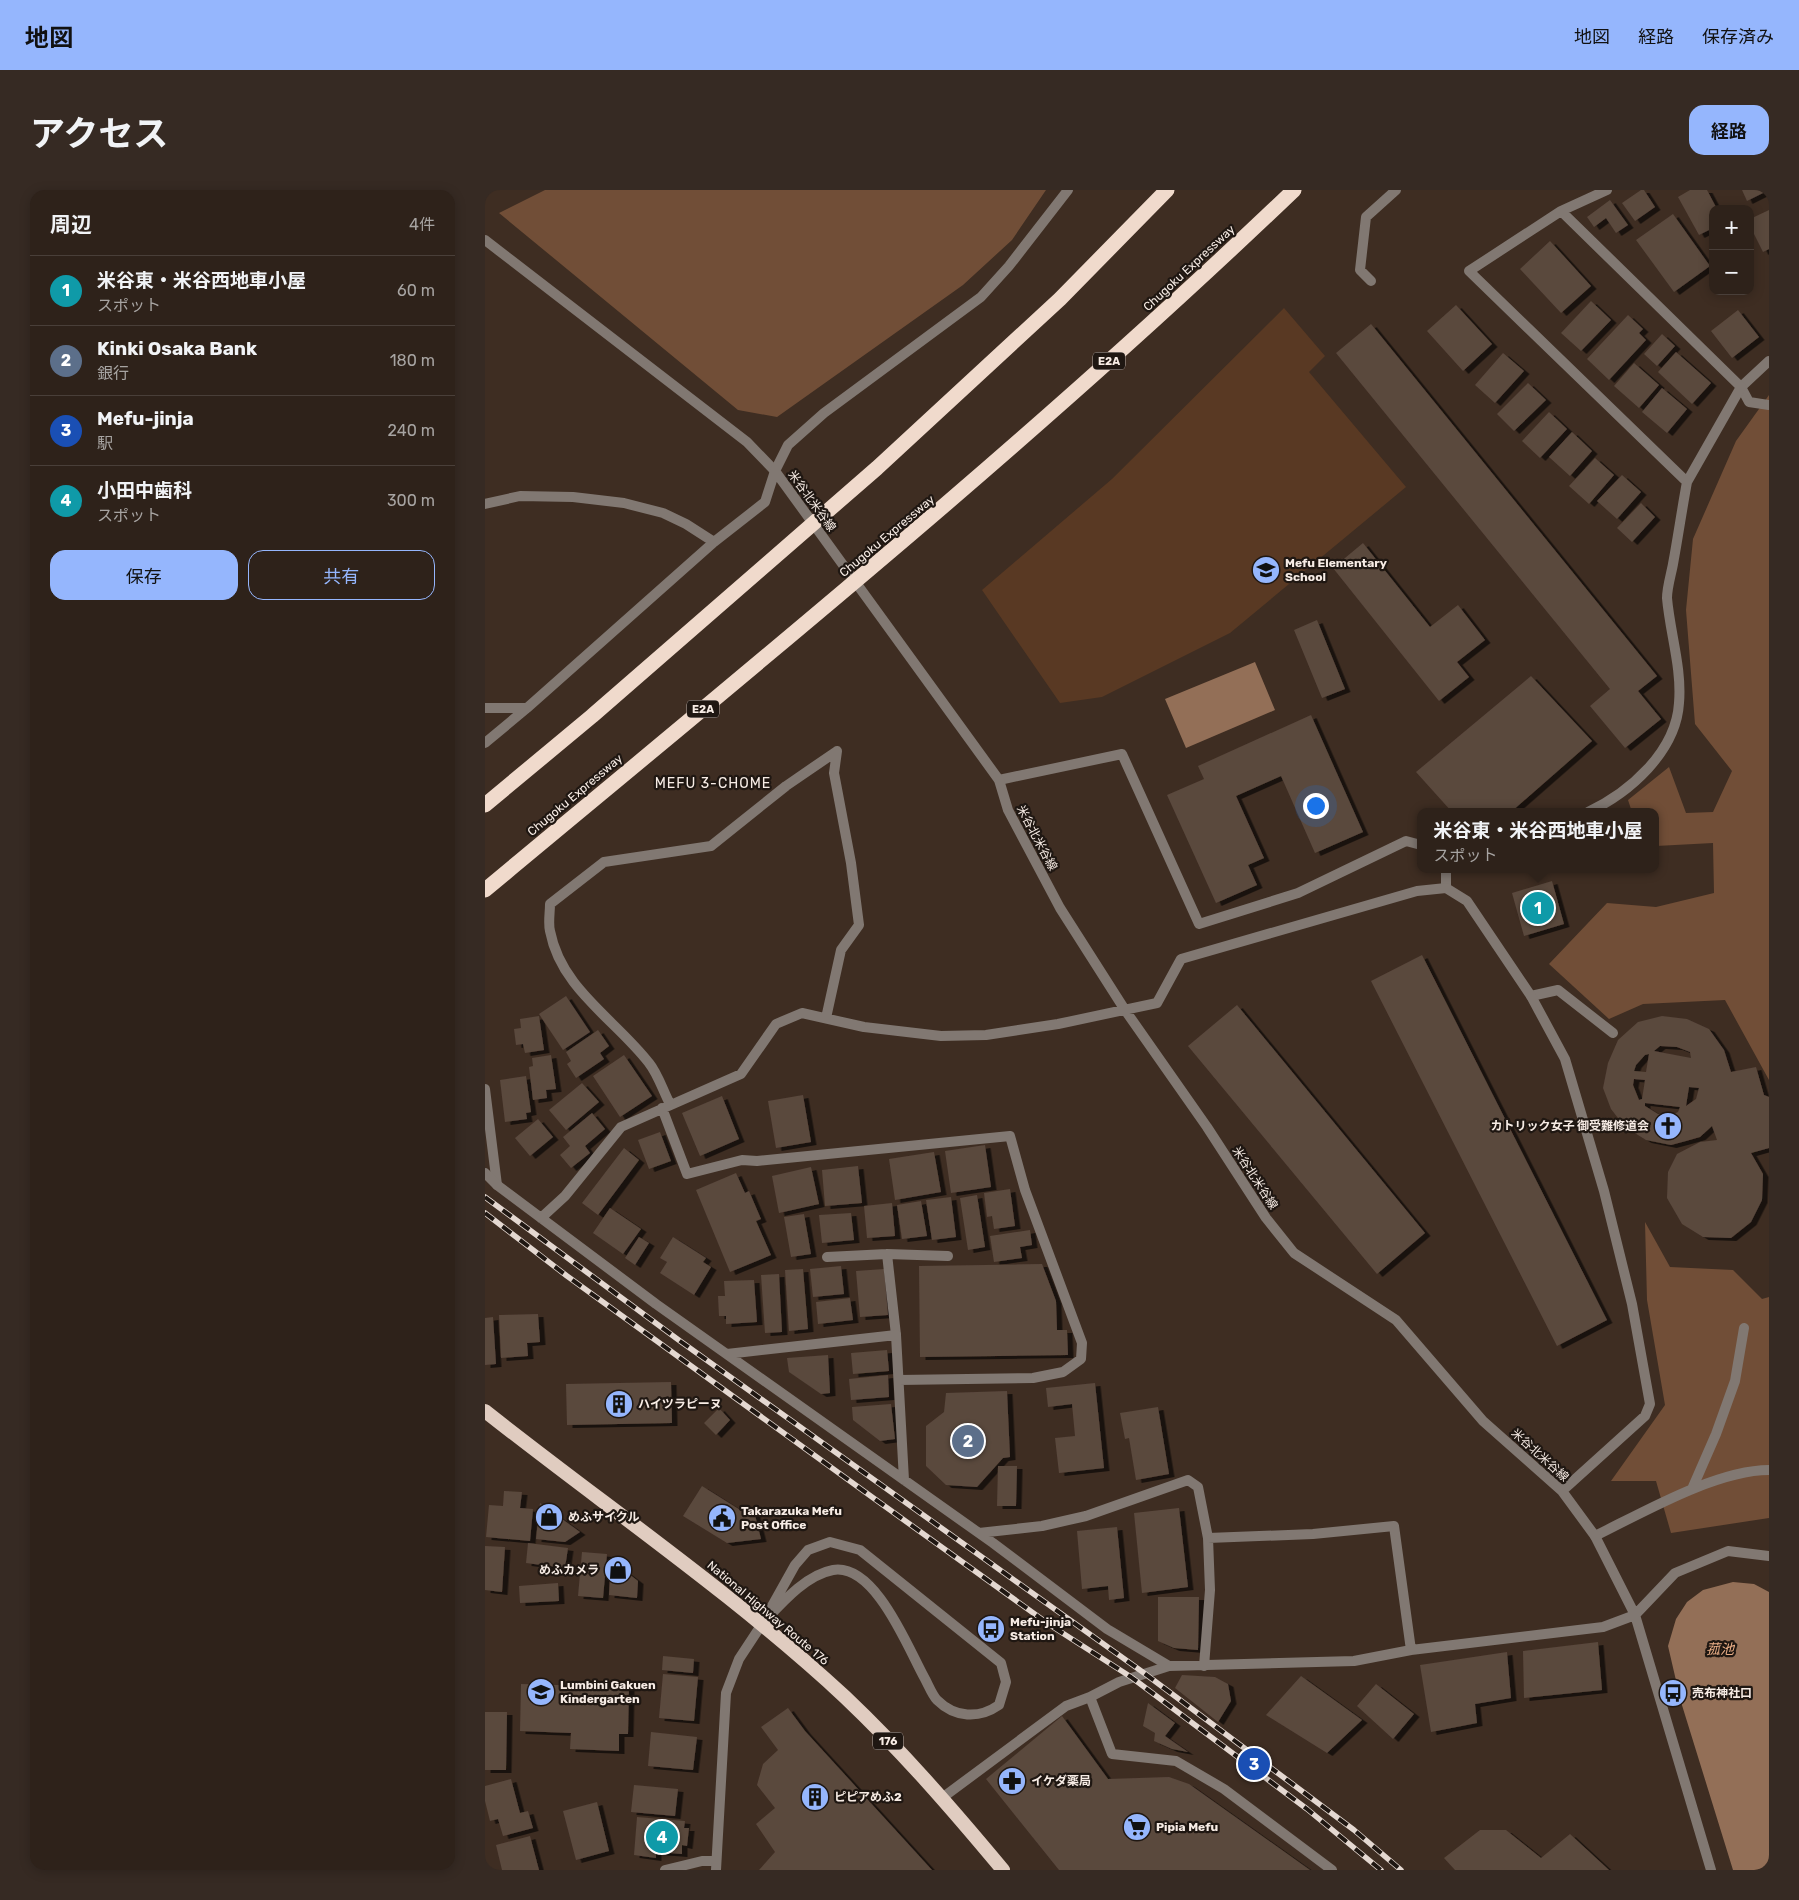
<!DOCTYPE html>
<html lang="ja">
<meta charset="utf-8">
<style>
body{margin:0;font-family:Rubik,"Noto Sans JP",sans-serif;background:#362a23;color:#f1f3f6}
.controls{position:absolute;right:15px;top:15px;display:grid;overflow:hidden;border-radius:10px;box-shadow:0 2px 12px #0003}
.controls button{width:45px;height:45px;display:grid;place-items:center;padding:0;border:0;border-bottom:1px solid #493f39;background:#2e221a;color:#f1f3f6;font:25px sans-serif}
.you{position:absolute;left:830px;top:615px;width:18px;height:18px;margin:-12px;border:4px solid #fff;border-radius:50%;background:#1a73e8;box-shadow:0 0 0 8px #1a73e833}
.badge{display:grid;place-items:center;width:32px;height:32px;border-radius:50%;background:#95b6fd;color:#fff;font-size:16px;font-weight:700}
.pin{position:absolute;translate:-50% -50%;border:2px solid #fff;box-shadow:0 1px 5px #0006}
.popup{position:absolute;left:932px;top:618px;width:242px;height:65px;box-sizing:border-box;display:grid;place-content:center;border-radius:10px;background:#2e221a;filter:drop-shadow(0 1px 4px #0005);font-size:16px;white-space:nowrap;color:#a7a4a2}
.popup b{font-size:19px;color:#f1f3f6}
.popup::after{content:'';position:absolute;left:50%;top:100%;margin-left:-10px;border:10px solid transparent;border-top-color:#2e221a}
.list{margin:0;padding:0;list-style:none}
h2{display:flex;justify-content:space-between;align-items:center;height:65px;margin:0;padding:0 20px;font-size:21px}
h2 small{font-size:16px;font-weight:400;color:#a7a4a2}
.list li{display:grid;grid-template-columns:32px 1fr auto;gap:15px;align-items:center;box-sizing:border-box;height:70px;padding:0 20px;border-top:1px solid #493f39}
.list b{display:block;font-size:19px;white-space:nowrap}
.list p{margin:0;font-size:16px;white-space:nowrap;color:#a7a4a2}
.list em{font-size:16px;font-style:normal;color:#a7a4a2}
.actions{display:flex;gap:10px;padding:15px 20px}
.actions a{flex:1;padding:11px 0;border:1px solid #95b6fd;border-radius:15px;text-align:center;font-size:18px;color:#95b6fd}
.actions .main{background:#95b6fd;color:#111}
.map{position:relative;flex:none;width:1284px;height:1680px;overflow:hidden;border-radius:15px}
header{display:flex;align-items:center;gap:30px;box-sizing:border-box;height:70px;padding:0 25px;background:#95b6fd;color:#111}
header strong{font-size:24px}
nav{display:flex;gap:28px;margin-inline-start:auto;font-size:18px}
.intro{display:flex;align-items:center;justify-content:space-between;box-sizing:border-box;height:120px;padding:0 30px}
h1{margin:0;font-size:35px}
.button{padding:12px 22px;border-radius:15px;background:#95b6fd;color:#111;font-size:18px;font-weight:700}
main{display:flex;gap:30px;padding:0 30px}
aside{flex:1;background:#2e221a;border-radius:15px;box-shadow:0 2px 12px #0003}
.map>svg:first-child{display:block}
.green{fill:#593923}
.forest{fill:#714e37}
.water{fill:#936f57}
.building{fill:#5a483d;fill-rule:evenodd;filter:url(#shadow)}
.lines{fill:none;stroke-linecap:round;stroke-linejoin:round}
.service{stroke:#817872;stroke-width:10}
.pedestrian{stroke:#817872;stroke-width:10}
.minor{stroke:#817872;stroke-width:10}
.tertiary{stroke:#817872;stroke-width:10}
.trunk{stroke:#e0ccc0;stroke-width:14}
.motorway{stroke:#f0dacc;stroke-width:15}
.rail-casing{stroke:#e4d8d1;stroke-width:5.5}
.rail{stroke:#1f1712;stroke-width:4;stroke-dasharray:11;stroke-linecap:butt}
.labels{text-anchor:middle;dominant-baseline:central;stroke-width:4.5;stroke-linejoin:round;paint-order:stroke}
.shield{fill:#1f1712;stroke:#b6aca6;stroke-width:1}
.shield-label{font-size:11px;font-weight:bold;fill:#f7ece5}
.street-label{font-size:12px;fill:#f7ece5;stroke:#1f1712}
.poi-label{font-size:12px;font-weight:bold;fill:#f7ece5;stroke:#1f1712;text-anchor:start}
.neighbourhood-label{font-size:14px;letter-spacing:1px;fill:#f7ece5;stroke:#1f1712}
.water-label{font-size:14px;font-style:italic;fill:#ebaf87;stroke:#1f1712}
</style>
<header>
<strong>地図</strong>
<nav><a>地図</a><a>経路</a><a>保存済み</a></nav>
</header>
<div class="intro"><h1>アクセス</h1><a class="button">経路</a></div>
<main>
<aside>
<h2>周辺<small>4件</small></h2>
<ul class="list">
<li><span class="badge" style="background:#0f9aa8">1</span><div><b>米谷東・米谷西地車小屋</b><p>スポット</p></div><em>60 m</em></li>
<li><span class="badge" style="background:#5c6f8a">2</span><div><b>Kinki Osaka Bank</b><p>銀行</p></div><em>180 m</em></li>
<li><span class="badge" style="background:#1a4fb4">3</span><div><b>Mefu-jinja</b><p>駅</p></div><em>240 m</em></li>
<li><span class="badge" style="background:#0f9aa8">4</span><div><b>小田中歯科</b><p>スポット</p></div><em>300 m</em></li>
</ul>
<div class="actions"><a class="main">保存</a><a>共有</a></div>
</aside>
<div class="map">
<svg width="1284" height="1680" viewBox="0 0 1284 1680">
<defs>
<filter id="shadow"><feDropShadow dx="5.5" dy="3" stdDeviation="0" flood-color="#0009"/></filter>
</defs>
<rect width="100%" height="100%" fill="#3e2d22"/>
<path class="green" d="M799 118 840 166 824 182 921 297 745 443 617 507 575 513 497 400 627 289Z"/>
<path class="forest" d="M60 0H561L527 50 478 95 292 227 253 220 14 23Z
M1284 205V890L1240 810 1158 814 1124 829 1064 774 1122 713 1171 717 1229 703 1228 653 1171 656 1170 622H1147L1143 610 1184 577 1201 623 1228 622 1247 581 1210 534 1201 420 1208 349 1251 251Z
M1160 1032 1185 1077 1248 1080 1277 1109 1284 1107V1328L1186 1343 1171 1291H1126L1180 1215 1162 1110Z"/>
<path class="water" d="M770 472 790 520 701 558 680 509Z
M1248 1392 1269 1394 1284 1402V1680H1248L1196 1512 1183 1456 1191 1429 1202 1412 1218 1400Z"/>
<path class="building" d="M1156 0H1159L1170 17 1150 31 1137 13Z
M1205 0H1222L1232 19H1228V38L1214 45 1193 7Z
M1257 0H1284L1262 11Z
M1125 10 1143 35 1131 43 1121 28 1109 37 1102 27Z
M1284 20V59L1278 62 1265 36V29Z
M1188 24 1225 76 1189 102 1151 50Z
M1065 51 1106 96 1076 123 1035 79Z
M1106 111 1126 130 1096 161 1076 143Z
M971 115 1007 154 978 181 942 141Z
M1253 120 1274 147 1247 168 1226 141Z
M1143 125 1158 139 1154 143 1161 150 1124 190 1102 169Z
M886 134 1172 486 1153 501 1176 529 1140 558 1105 516 1125 499 851 163Z
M1177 144 1190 156 1172 176 1159 164Z
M1191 162 1226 193 1207 214 1173 182Z
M1018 163 1039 181 1010 213 990 195Z
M1149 173 1174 195 1154 218 1129 196Z
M1043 193 1061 210 1029 241 1012 224Z
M1177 198 1202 219 1182 243 1157 222Z
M1064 222 1082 239 1055 268 1037 251Z
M1087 242 1107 261 1085 286 1064 267Z
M1110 268 1129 285 1104 314 1084 296Z
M1137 285 1156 302 1132 329 1112 311Z
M1156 313 1170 327 1147 352 1132 338Z
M878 353 945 437 973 415 1000 450 972 472 984 487 954 511 848 378Z
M832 430 860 499 837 508 809 440Z
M1046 486 1107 551 1026 622H967L931 582Z
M826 525 878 642 830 663 796 586 751 606 779 668 763 675 772 695 731 713 682 605 719 589 713 576Z
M1067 691 1079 734 1039 746 1027 703Z
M937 765 1122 1130 1072 1156 886 791Z
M81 806 105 842 78 860 54 824Z
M752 815 940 1043 892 1084 703 856Z
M54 826 59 860 40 863 38 854 31 855 29 839 36 838 35 829Z
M1177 826 1202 829 1224 839 1239 860 1246 882 1271 877 1279 905 1284 907V958L1266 963 1278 984 1277 1010 1266 1032 1246 1048 1218 1047 1197 1034 1182 1008 1183 982 1192 964 1215 952 1232 950 1227 936 1215 947 1201 951 1186 955 1161 950 1140 937 1126 919 1118 898 1123 873 1133 850 1153 832ZM1175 856 1192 857 1205 862 1206 868 1169 861ZM1164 864 1161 882 1149 881 1151 875 1160 865ZM1149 889 1160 890 1157 909 1154 910 1148 895ZM1204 897 1214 898 1211 909 1201 916ZM1160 913 1195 917 1193 922 1187 925 1173 924 1160 916Z
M113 840 124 856 115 863 119 869 91 888 82 874 86 871 81 862Z
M66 865 71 899 61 900 62 908 48 910 44 877 48 876 47 868Z
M139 865 167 906 135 927 108 886Z
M41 886 46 922 41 923 42 929 20 932 15 890Z
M97 893 114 912 81 940 64 920Z
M318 905 326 952 291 958 283 911Z
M237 906 254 949 215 966 197 923Z
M107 923 120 939 100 956 105 963 86 978 75 965 85 956 78 947Z
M53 929 68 947 45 966 30 948Z
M175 942 186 971 164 979 153 950Z
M500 955 506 997 466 1003 460 961Z
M139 958 154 970 113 1025 97 1013Z
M449 962 456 1002 410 1010 404 969Z
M373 976 377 1013 340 1016 337 980Z
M326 977 334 1014 294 1023 287 986Z
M251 983 260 1003 264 1001 276 1029 271 1031 286 1065 245 1082 211 1000Z
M525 999 530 1036 509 1039 507 1026 502 1027 499 1003Z
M492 1005 500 1057 483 1060 475 1008Z
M466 1007 471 1047 447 1050 441 1010Z
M436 1011 442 1046 417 1049 412 1015Z
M407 1013 410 1046 382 1048 379 1016Z
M125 1018 156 1039 138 1064 108 1043Z
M366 1023 369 1050 337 1053 334 1025Z
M319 1024 326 1064 306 1067 299 1027Z
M545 1040 547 1055 535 1057 537 1068 509 1072 505 1046Z
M154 1047 164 1053 150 1075 140 1068Z
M188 1047 221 1068 218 1072 226 1077 209 1105 175 1083 182 1072 175 1068Z
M557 1074 571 1111 572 1140H582L583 1165 435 1167 434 1076Z
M356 1076 359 1104 328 1107 325 1079Z
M318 1079 323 1139 304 1141 300 1080Z
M399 1079 403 1125 375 1127 371 1081Z
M294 1084 297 1142 280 1143 276 1085Z
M269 1090 272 1132 241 1134V1126H234L233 1106H240L239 1091Z
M365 1108 368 1130 333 1134 331 1112Z
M53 1124 55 1152 42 1153 43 1166 16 1168 14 1125Z
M8 1127 11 1174 0 1175V1128Z
M402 1160 404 1181 368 1184 366 1163Z
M343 1165 345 1203 336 1204 304 1182 302 1168Z
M403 1185 404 1207 366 1210 364 1189Z
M186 1192 187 1233 82 1235 81 1194Z
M610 1193 619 1278 574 1283 570 1248 590 1246 587 1214 563 1217 561 1198Z
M522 1201 525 1267 518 1268 492 1297 461 1295 441 1276V1236L459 1222 461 1203Z
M406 1214 410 1249 395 1251 368 1230 367 1217Z
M673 1217 684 1284 651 1290 644 1248 640 1249 635 1223Z
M234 1218 245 1230 231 1245 219 1233Z
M513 1276H532L531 1316H512Z
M217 1296 260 1323 269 1321 276 1349 242 1353 198 1326Z
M19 1301 37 1302 35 1318 48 1319 45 1351 1 1347 4 1315 18 1316Z
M55 1313 95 1342 80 1352 51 1349Z
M694 1318 703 1397 657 1403 649 1323Z
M632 1337 639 1408 624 1410 623 1396 597 1399 592 1341Z
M43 1353 83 1358 80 1378 41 1373Z
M0 1356 20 1357 17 1402 0 1400Z
M97 1362 122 1364 118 1408 93 1406Z
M126 1370 153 1391 152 1408 124 1405Z
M73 1393 74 1411 35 1413 34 1396Z
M673 1407H714L713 1460 689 1458 673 1451Z
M1113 1452 1117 1500 1039 1508 1038 1461Z
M1022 1462 1026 1508 990 1514 992 1533 946 1542 935 1475Z
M178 1466 209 1469 208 1483 177 1480Z
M178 1484 213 1487 209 1531 174 1528Z
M697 1485 730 1487 743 1494 746 1511 733 1532 690 1498Z
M816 1486 877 1530 842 1563 781 1525Z
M36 1494 144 1497 143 1544H134V1561L85 1559 86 1543 35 1541Z
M891 1494 929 1524 908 1549 872 1516Z
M663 1513 690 1533 680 1546 703 1562 687 1559 669 1551 670 1543 658 1536Z
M303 1518 320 1541 447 1680H274L290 1662 271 1634 290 1618 272 1595 278 1574 293 1560 276 1537Z
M0 1522H22L21 1580H0Z
M577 1526 623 1589 684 1587 704 1594 825 1680H574L501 1589Z
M166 1542 212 1547 208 1580 163 1576Z
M26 1589 35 1623 43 1621 48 1638 18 1646 13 1629 5 1631 0 1611V1596Z
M149 1595 193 1599 190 1626 146 1622Z
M112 1612 124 1661 91 1670 78 1621Z
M152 1627 200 1631 199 1638H204L202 1656 197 1655V1664L171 1662V1668L149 1665Z
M995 1640H1021L1056 1668 1085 1644 1124 1680H970L959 1668Z
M45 1646 54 1680H17L11 1655Z"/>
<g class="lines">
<path class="service" d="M0 50 262 252 290 281
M1284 171 1256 197 1264 212 1284 215
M514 590 637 564 714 734 813 703 921 651 936 655
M961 698V679
M1046 806 1073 800 1128 843
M0 899 12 995
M402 1064 411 1145
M342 1067 402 1064 463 1066
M1207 1299 1231 1244 1250 1191 1259 1138
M1110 1346C1157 1323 1231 1280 1284 1280
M345 1352 375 1360 516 1473 521 1492 514 1515C494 1529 470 1528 452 1510 447 1505 443 1494 439 1487 423 1458 390 1373 348 1380 320 1385 295 1415 277 1434L310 1375 323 1360Z"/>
<path class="pedestrian" d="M605 1507 634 1492 684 1476
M457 1608 581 1516 605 1507 627 1564 691 1571 739 1599 847 1680"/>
<path class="minor" d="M1076 21 1256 197 1202 292 984 81 1076 21 1122 0
M886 91 875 80 881 27 911 0
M290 281 514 590 523 620 575 718 640 820 722 937 781 1028 809 1063 911 1130 998 1231 1077 1301 1110 1346 1150 1425 1226 1680
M0 314 35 306 88 307 139 313 178 323 201 334 229 352
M0 518H42
M0 553 42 518 229 352 280 312 290 281 303 255 339 223 496 107 524 76 583 0
M1103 622C1144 603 1191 562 1194 513 1197 478 1185 443 1182 408 1182 397 1186 385 1188 374 1193 347 1197 319 1202 292
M341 828 356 760 374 735 366 673 349 583 352 561
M185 914C178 901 173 884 164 873 130 829 76 799 65 741 63 733 65 723 65 714L119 672 226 656 301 596 352 561
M177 918 202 984 257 970 272 971 525 946 540 1000 597 1153 596 1169 578 1182 548 1188 414 1190
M0 983 12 995 171 1114 508 1353 622 1439 684 1476 869 1471 926 1460 1118 1437 1150 1425 1190 1383 1243 1361 1284 1366
M56 1028 80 1006 136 937 256 884 291 834 317 823 379 837 456 846 501 845 573 834 672 813 696 769 932 701 961 698 982 711 1046 806 1080 869 1119 1001 1147 1114 1165 1214 1160 1226 1077 1301
M242 1164 411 1145 419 1290
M494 1343 557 1336 601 1326 703 1290 713 1297 723 1348 725 1400 719 1476
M723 1348 828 1344 909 1336 926 1460
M180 1680 217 1671H231"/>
<path class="tertiary" d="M231 1680 241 1503 254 1469 277 1434"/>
<path class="trunk" d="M0 1221C120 1316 248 1403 360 1507 417 1561 468 1620 518 1680"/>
<path class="motorway" d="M0 615 107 526 392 278 575 109 682 0
M0 700C274 472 551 247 809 0"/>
<defs>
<path id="rail" d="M0 1007 195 1151 659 1483 869 1640 916 1680
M0 1023 82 1086 387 1307 565 1435 646 1487 822 1619 896 1680"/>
</defs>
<use href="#rail" class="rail-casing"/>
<use href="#rail" class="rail"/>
</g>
<defs>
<symbol id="school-disc" viewBox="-11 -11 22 22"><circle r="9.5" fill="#95b6fd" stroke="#1f1712"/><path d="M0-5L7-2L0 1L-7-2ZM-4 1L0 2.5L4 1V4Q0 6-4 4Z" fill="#111"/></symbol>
<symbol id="church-disc" viewBox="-11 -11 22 22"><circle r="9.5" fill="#95b6fd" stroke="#1f1712"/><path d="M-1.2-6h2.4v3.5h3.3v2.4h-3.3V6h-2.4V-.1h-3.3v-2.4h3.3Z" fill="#111"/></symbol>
<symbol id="building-disc" viewBox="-11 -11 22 22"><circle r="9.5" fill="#95b6fd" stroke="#1f1712"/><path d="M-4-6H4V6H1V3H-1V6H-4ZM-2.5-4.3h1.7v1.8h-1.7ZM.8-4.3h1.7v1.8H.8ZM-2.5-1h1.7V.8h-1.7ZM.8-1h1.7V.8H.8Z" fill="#111"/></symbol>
<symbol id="shop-disc" viewBox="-11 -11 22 22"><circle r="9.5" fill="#95b6fd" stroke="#1f1712"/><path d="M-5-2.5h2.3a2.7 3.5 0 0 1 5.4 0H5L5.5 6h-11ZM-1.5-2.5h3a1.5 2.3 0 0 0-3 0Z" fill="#111"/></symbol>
<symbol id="civic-disc" viewBox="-11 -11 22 22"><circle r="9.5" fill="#95b6fd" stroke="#1f1712"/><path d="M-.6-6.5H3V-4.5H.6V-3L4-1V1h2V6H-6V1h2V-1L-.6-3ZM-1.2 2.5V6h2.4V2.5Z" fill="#111"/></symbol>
<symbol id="bus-disc" viewBox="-11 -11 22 22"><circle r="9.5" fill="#95b6fd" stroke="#1f1712"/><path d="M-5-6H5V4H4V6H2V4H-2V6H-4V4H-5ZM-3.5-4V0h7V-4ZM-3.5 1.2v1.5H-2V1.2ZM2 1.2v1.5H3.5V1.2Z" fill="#111"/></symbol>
<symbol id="pharmacy-disc" viewBox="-11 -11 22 22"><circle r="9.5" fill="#95b6fd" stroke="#1f1712"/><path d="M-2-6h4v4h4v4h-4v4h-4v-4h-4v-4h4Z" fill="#111"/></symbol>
<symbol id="supermarket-disc" viewBox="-11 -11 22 22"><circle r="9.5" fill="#95b6fd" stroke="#1f1712"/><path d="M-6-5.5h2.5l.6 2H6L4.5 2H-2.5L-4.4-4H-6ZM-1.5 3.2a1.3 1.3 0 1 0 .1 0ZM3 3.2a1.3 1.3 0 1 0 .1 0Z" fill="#111"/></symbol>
</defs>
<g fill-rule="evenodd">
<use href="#school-disc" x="765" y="364" width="32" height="32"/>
<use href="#church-disc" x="1167" y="920" width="32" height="32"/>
<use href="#building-disc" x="118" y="1198" width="32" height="32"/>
<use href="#shop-disc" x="48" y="1311" width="32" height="32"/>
<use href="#civic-disc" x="221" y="1312" width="32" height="32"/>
<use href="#shop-disc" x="117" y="1364" width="32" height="32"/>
<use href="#bus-disc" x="490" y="1423" width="32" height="32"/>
<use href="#school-disc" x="40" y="1486" width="32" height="32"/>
<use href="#bus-disc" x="1172" y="1487" width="32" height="32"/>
<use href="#pharmacy-disc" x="511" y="1575" width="32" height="32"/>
<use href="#building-disc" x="314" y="1591" width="32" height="32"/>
<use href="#supermarket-disc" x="636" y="1621" width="32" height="32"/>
</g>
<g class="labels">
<g class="shield">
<rect x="608" y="162.5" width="32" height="17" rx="4"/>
<rect x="202" y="510.5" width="32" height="17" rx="4"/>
<rect x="388" y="1542.5" width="30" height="17" rx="4"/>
</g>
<g class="shield-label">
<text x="624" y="171">E2A</text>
<text x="218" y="519">E2A</text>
<text x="403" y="1551">176</text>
</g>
<g class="street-label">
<text transform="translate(704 78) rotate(-43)">Chugoku Expressway</text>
<text transform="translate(327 311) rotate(54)">米谷北米谷線</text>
<text transform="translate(402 346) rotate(-40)">Chugoku Expressway</text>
<text transform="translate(90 605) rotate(-40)">Chugoku Expressway</text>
<text transform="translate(552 648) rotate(62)">米谷北米谷線</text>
<text transform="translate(770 988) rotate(57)">米谷北米谷線</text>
<text transform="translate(1055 1265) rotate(42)">米谷北米谷線</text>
<text transform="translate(283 1423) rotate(40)">National Highway Route 176</text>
</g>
<g class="poi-label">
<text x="800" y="373">Mefu Elementary<tspan x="800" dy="14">School</tspan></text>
<text x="1164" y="936" text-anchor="end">カトリック女子 御受難修道会</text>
<text x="153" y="1214">ハイツラピーヌ</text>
<text x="256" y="1321">Takarazuka Mefu<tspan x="256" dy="14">Post Office</tspan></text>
<text x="83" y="1327">めふサイクル</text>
<text x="114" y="1380" text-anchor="end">めふカメラ</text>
<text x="525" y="1432">Mefu-jinja<tspan x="525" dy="14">Station</tspan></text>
<text x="75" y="1495">Lumbini Gakuen<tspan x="75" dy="14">Kindergarten</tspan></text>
<text x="1207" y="1503">売布神社口</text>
<text x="546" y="1591">イケダ薬局</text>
<text x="349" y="1607">ピピアめふ2</text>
<text x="671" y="1637">Pipia Mefu</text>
</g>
<g class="neighbourhood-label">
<text x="228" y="593">MEFU 3-CHOME</text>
</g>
<g class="water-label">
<text x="1235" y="1459">菰池</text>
</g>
</g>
</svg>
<div class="controls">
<button>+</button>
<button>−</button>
</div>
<div class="you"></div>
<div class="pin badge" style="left:1053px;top:718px;background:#0f9aa8">1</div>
<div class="popup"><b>米谷東・米谷西地車小屋</b>スポット</div>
<div class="pin badge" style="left:483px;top:1251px;background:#5c6f8a">2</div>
<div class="pin badge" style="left:769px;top:1574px;background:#1a4fb4">3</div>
<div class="pin badge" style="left:177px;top:1647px;background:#0f9aa8">4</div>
</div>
</main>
